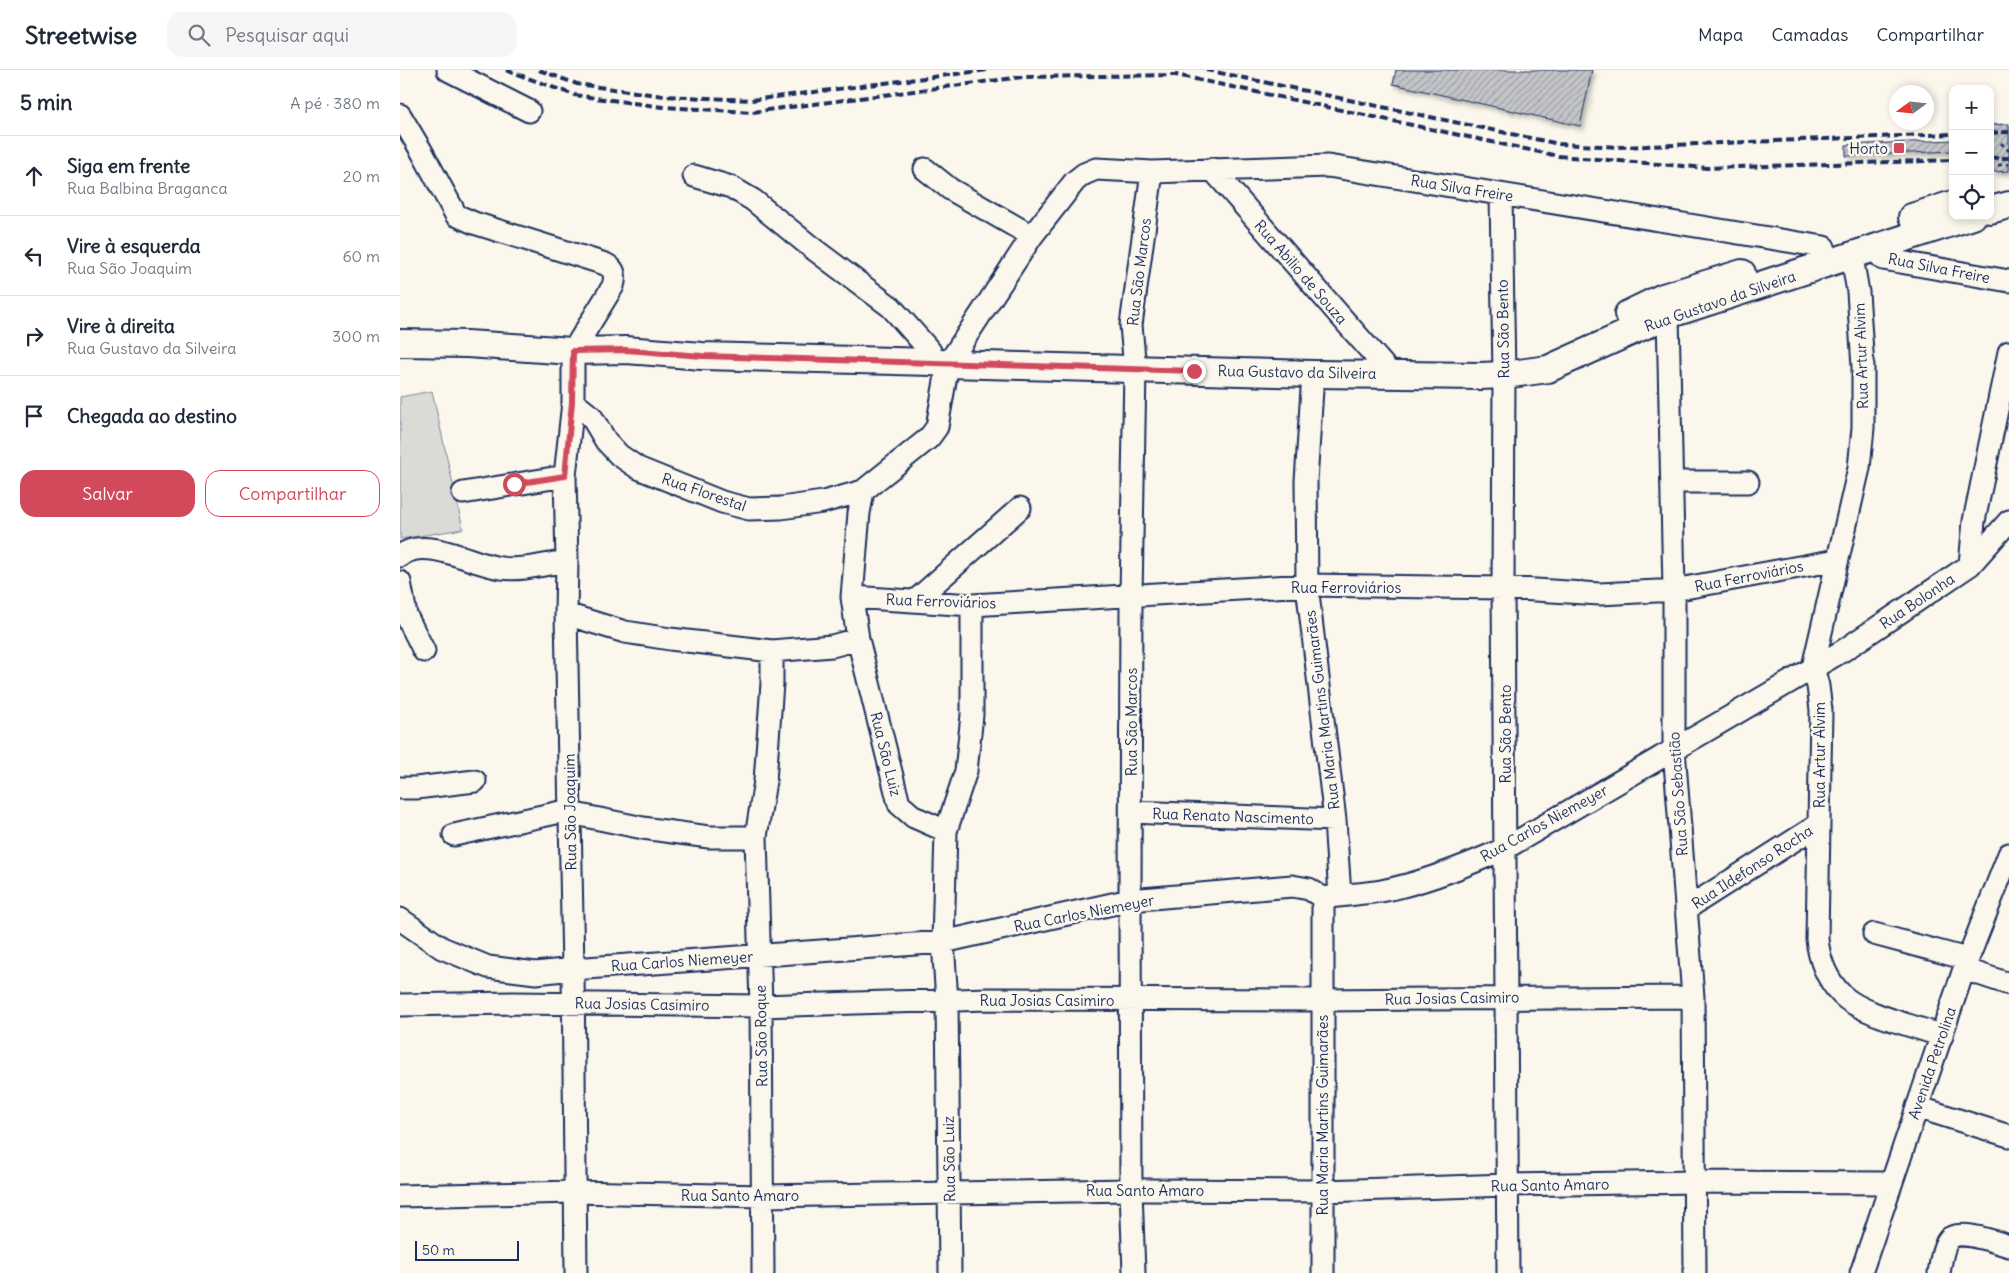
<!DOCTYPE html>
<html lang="pt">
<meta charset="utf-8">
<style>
body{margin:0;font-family:Delius,sans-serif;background:#f6f6f7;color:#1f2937}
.controls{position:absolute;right:15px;top:15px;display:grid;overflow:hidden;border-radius:10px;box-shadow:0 2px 8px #0003}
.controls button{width:45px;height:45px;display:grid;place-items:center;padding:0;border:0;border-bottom:1px solid #e0e1e3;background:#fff;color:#1f2937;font:25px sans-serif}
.compass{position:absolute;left:1489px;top:15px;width:45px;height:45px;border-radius:50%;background:#fff;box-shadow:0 2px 8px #0003;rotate:255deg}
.scale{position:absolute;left:15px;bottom:12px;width:104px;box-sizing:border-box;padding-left:5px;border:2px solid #1b2f5e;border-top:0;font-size:14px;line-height:18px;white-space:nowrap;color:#1b2f5e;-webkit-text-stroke:4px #fbf7ec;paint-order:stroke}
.stop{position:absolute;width:15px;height:15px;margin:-11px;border:4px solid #d1495b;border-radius:50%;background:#fff}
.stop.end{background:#d1495b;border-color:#fff;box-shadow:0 1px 5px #0008}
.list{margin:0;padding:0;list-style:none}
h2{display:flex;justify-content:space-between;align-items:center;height:65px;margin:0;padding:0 20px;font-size:21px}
h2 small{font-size:16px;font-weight:400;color:#747a83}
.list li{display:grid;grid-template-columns:32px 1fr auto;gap:15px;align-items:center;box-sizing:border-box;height:80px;padding:0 20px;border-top:1px solid #e0e1e3}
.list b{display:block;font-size:19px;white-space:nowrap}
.list p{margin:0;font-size:16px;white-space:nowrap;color:#747a83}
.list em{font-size:16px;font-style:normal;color:#747a83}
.actions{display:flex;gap:10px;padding:15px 20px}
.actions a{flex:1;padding:11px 0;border:1px solid #d1495b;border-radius:15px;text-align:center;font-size:18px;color:#d1495b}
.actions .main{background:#d1495b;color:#fff}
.icon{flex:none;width:28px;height:28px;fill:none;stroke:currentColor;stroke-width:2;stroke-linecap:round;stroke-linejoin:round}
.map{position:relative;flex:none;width:1609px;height:1203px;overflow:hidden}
header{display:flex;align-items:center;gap:30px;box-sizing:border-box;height:70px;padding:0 25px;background:#fff;border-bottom:1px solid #e0e1e3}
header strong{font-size:24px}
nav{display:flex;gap:28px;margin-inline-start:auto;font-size:18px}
.search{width:350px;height:45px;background:#f6f6f7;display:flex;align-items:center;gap:12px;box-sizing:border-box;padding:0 18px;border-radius:15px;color:#747a83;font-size:19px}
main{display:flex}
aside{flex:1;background:#fff}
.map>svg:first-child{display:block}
.pitch{fill:#dadad7;stroke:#7a849a}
.building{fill:url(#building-hatch);stroke:#1b2f5e;filter:url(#shadow)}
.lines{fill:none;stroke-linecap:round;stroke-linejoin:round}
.minor-casing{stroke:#1b2f5e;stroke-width:25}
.major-casing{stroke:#1b2f5e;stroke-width:30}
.path{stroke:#1b2f5e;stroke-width:2.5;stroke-dasharray:4 4;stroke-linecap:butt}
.minor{stroke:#fbf7ec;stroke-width:21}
.major{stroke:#fbf7ec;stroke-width:26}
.rail{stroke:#1b2f5e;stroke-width:4;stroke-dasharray:8 4;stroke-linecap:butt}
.route{stroke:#d1495b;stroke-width:6}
.poi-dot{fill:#d1495b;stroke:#fbf7ec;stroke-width:2}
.labels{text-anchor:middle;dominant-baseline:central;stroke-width:5;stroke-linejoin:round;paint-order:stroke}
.poi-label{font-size:15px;fill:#1b2f5e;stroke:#fbf7ec;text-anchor:end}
.street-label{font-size:15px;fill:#1b2f5e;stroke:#fbf7ec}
</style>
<header>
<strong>Streetwise</strong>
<div class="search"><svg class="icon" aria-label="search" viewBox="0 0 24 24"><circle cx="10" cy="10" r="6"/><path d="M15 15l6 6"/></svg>Pesquisar aqui</div>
<nav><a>Mapa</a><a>Camadas</a><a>Compartilhar</a></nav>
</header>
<main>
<aside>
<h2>5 min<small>A pé · 380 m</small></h2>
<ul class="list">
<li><svg class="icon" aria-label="ahead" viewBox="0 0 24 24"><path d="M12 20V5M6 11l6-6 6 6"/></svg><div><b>Siga em frente</b><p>Rua Balbina Braganca</p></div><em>20 m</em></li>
<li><svg class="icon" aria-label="left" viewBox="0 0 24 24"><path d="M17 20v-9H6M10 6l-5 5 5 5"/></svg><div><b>Vire à esquerda</b><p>Rua São Joaquim</p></div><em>60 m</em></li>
<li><svg class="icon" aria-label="right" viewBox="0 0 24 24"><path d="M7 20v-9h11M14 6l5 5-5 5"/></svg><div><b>Vire à direita</b><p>Rua Gustavo da Silveira</p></div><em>300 m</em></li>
<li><svg class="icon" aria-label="arrive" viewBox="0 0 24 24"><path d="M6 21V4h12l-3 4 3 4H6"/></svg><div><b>Chegada ao destino</b></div></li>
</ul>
<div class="actions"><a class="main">Salvar</a><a>Compartilhar</a></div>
</aside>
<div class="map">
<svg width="1609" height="1203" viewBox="0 0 1609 1203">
<defs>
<pattern id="building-hatch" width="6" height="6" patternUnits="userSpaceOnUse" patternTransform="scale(1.25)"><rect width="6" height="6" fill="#c3c5c9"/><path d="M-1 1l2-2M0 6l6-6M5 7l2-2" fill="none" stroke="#9ea0a6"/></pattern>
<filter id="shadow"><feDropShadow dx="3.5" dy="3.5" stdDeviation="2.5" flood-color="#0004"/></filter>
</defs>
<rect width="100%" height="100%" fill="#fbf7ec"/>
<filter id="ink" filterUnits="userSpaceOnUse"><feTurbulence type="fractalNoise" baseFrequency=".02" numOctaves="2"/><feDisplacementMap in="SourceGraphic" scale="10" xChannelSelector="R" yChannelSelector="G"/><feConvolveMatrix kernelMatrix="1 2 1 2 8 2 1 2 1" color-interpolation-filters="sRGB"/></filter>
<g filter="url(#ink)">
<path class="pitch" d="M32 321 63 459 0 469V327Z"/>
<path class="building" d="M996 0H1192L1180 56 993 14Z
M1609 54V101L1593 102 1590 55Z
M1553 70V81L1446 86V75Z"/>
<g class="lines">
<defs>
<path id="minor" d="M48 0 129 41
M0 45 22 82 56 145 74 153 205 194C215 199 216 206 213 216L173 281V332L165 406 167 491 166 544 173 899 176 1203
M525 99 550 119 632 166
M812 99 991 304
M294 106 331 117 353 130 411 177 491 237 530 281 532 292
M1101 125 1104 305 1103 518 1108 1203
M1473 178 1483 189 1609 211
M1452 187 1458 222 1463 297V358L1459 398 1413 597 1418 616 1421 640 1417 869C1419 889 1427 910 1442 925 1461 944 1515 956 1542 966
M1268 245 1274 520V679L1293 927 1295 1203
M913 304 906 411 907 515 935 750 940 826
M173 332 191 346 206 371 219 385 238 398 322 432 349 439 381 438 423 432 463 421
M1272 412H1348
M63 423 165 406
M0 486C26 465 73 495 101 498 122 501 146 494 167 491
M1570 495 1574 451 1609 282
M0 512 6 545 24 581
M452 527 572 535 907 515 1103 518 1200 524 1274 520 1437 490
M515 531 620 438
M166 544 225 562 270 569 372 581 432 576 458 569
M0 718H16L75 711
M731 742 935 750
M170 743 243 758 309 767H356
M546 761 566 701 572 645V535
M54 765 170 740
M1286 839 1418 755
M0 849 42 878 88 897 136 903 173 899 543 872 730 830 892 816 909 819 923 828C942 825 962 824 981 821 1024 813 1066 796 1106 778L1444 580 1570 495 1609 451
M1474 864 1567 889
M1564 899 1609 914
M0 935 113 933 361 936 588 929 922 930 1293 927
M1517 1037 1609 1066
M0 1126 175 1122 363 1126 731 1120 922 1121 1108 1115 1294 1112 1490 1113
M363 1203 361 936 356 767 365 711 372 613V581
M550 1203 547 931 543 872 546 761 514 747 499 734 458 569 452 527 459 443 463 421 529 368 537 357 548 294 632 166 675 111 684 104 696 99 752 102 928 96 1424 177
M734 1203 731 1120 730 830 731 527 735 299 731 255 752 102
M923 1203V828
M1461 1203 1564 899 1609 784
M1539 1203C1541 1193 1542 1177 1549 1169 1559 1159 1596 1172 1609 1176"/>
<path id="major" d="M1590 140 1609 135
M1512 147 1553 134
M1228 244 1263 227 1342 203
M0 273 67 274 173 281 226 280 302 286 532 292 548 294 913 304 1080 306 1104 305 1148 299 1268 245 1573 146"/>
</defs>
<use href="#minor" class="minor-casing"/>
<use href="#major" class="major-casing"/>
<path class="path" d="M1601 73 1609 81
M1590 96 1609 94"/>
<use href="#minor" class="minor"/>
<use href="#major" class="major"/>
<path class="rail" d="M106 0 174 25 263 37 352 42 622 7 776 5 1158 86 1308 98 1553 90
M139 0 177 14 264 26 351 30 588 0
M806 0 1159 74 1221 77 1553 64
M1590 63 1609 62
M1590 88H1609"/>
</g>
</g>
<g class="lines" filter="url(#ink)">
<path class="route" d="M114 414 165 406 172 332 173 281 226 280 302 286 794 301"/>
</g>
<rect class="poi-dot" x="1493" y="72" width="12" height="12" rx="2.5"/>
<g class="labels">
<g class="poi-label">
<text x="1488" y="78">Horto</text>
</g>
<g class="street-label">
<text transform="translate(1062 118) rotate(9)">Rua Silva Freire</text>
<text transform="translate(1539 198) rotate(11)">Rua Silva Freire</text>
<text transform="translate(739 202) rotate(-83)">Rua São Marcos</text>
<text transform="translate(901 202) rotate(49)">Rua Abilio de Souza</text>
<text transform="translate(1320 231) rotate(-19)">Rua Gustavo da Silveira</text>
<text transform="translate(1103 259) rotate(-91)">Rua São Bento</text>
<text transform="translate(1461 286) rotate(-92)">Rua Artur Alvim</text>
<text transform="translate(897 302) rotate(1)">Rua Gustavo da Silveira</text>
<text transform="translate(304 422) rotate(19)">Rua Florestal</text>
<text transform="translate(1349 506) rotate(-11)">Rua Ferroviários</text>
<text x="946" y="517">Rua Ferroviários</text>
<text transform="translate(541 531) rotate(2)">Rua Ferroviários</text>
<text transform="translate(1517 531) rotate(-34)">Rua Bolonha</text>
<text transform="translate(922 640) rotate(-97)">Rua Maria Martins Guimarães</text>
<text transform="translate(731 652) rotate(-90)">Rua São Marcos</text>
<text transform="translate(1105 664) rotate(-90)">Rua São Bento</text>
<text transform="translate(486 684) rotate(76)">Rua São Luiz</text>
<text transform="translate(1419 685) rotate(-90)">Rua Artur Alvim</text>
<text transform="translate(1278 724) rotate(-94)">Rua São Sebastião</text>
<text transform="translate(170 742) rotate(-91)">Rua São Joaquim</text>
<text transform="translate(833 746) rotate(2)">Rua Renato Nascimento</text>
<text transform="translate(1144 753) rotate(-29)">Rua Carlos Niemeyer</text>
<text transform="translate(1352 797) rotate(-33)">Rua Ildefonso Rocha</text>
<text transform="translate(684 843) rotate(-11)">Rua Carlos Niemeyer</text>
<text transform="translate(282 891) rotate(-4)">Rua Carlos Niemeyer</text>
<text transform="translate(1052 928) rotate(-1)">Rua Josias Casimiro</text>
<text x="647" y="930">Rua Josias Casimiro</text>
<text transform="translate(242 934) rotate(1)">Rua Josias Casimiro</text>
<text transform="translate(361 966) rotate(-91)">Rua São Roque</text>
<text transform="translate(1532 993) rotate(-71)">Avenida Petrolina</text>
<text transform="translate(922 1045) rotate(-90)">Rua Maria Martins Guimarães</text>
<text transform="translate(549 1089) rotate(-91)">Rua São Luiz</text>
<text transform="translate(1150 1115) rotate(-1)">Rua Santo Amaro</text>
<text x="745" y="1120">Rua Santo Amaro</text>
<text x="340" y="1125">Rua Santo Amaro</text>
</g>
</g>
</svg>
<div class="controls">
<button>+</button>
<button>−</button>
<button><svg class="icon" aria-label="locate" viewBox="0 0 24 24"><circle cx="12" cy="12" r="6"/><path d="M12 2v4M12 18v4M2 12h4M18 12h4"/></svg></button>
</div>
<svg class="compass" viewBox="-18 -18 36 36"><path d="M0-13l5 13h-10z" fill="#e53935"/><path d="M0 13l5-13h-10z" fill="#747a83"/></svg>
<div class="scale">50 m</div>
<div class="stop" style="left:114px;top:414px"></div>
<div class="stop end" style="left:794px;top:301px"></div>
</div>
</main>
